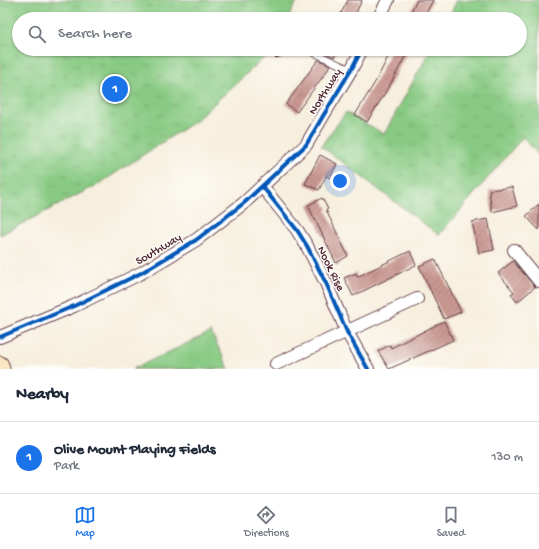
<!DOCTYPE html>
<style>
body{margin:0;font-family:"Gochi Hand",sans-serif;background:#f6f6f7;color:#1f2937}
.you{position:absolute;left:340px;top:181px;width:14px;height:14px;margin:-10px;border:3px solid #fff;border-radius:50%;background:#1a73e8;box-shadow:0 0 0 6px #1a73e833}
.badge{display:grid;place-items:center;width:26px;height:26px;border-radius:50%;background:#1a73e8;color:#fff;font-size:13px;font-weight:700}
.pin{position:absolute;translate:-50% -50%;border:2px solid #fff;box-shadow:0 1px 4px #0006}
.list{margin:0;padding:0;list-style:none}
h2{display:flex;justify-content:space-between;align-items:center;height:52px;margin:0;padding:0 16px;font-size:17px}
h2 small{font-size:13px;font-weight:400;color:#747a83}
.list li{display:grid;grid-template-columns:26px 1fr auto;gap:12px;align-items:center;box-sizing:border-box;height:72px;padding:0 16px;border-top:1px solid #e0e1e3}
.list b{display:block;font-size:15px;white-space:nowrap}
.list p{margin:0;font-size:13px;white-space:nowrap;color:#747a83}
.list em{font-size:13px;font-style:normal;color:#747a83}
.icon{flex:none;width:22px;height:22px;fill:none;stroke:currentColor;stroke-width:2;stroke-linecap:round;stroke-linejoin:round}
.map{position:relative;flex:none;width:539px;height:369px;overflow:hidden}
.search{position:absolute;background:#fff;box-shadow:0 1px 3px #0004;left:12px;right:12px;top:12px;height:44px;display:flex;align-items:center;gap:10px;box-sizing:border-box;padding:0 14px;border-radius:22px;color:#747a83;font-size:15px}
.sheet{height:124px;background:#fff}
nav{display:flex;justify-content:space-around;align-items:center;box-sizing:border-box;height:56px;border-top:1px solid #e0e1e3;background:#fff;font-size:11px;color:#747a83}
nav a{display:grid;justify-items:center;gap:2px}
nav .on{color:#1a73e8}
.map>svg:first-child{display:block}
.grass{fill:#88ca83;stroke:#697457}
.park{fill:url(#park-tufts);stroke:#697457}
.building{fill:url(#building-hatch)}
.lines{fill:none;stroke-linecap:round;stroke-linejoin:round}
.lane-casing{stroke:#643e46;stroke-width:8}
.street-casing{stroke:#643e46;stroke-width:14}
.secondary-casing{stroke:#643e46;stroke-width:19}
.lane{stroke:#fff;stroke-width:6}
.street{stroke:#fff;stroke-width:12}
.secondary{stroke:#fbe6c4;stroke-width:17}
.cycleway-casing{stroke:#fdfcf7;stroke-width:6}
.cycleway{stroke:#0057b8;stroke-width:4}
.labels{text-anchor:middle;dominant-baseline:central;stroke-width:3;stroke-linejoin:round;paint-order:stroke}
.street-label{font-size:12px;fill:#4a1f2b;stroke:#fdfcf7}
</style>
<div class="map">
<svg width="539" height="369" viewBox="0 0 539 369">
<defs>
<pattern id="park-tufts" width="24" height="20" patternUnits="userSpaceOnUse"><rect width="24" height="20" fill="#88ca83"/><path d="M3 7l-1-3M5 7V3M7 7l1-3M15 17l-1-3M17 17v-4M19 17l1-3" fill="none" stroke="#77ad71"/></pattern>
<pattern id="building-hatch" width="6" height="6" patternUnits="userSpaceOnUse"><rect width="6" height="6" fill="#ca9891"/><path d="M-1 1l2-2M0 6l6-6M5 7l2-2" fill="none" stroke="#a67b77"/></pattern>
</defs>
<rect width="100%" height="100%" fill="#fdfcf7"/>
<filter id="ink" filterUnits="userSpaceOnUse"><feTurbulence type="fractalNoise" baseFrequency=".025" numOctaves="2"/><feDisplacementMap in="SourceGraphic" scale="8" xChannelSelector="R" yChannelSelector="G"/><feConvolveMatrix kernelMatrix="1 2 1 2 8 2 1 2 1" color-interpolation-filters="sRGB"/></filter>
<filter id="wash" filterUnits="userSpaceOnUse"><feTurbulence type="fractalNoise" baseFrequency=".012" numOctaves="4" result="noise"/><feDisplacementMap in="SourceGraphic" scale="16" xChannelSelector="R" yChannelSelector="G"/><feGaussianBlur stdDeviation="0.9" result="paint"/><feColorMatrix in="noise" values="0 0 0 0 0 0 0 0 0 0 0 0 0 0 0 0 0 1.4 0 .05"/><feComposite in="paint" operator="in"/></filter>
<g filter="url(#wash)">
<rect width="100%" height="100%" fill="#f7efde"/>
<path class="grass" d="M211 332 229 369H133Z"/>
<path class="park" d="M0 0H298L287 19H19V49H270L265 57 195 121 99 184 0 235Z
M457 0H539V156L523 137 439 235 321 146 346 112 384 134 431 49H520V19H448Z"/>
<g id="blocks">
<path class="building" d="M348 0H362L353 19H338Z
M417 0H433L423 19H407Z
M326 49H338L334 57 324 52Z
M392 49H409L390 85 367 122 355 115 377 79Z
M318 60 330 65 328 68H329L297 112 286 104Z
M320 155 337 164 330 178 326 176 319 190 305 184Z
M512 187 517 206 492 212 489 190Z
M322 198 328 209 326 210 348 256 336 263 308 205Z
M539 204V230L526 216Z
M488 219 494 250 479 253 472 222Z
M410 251 416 265 353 296 344 278 356 273 357 277Z
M435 259 461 312 444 319 419 266Z
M513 261 535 287 517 302 511 294 514 292 498 273Z
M444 321 453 340 389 369 378 351 390 345 391 348Z"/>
</g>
</g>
<g filter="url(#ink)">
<use href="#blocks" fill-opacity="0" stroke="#643e46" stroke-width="1"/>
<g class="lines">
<defs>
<path id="lane" d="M306 49 351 70
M277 54 290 49"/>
<path id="street" d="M378 19 388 0
M262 186 297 230 307 246 326 283 347 332 368 369
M514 250 539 281
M0 337 74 306 141 273 196 240 244 203 306 145 323 116 351 70 362 49
M276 364 417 299"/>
<path id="secondary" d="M0 365 1 369"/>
</defs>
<use href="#lane" class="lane-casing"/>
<use href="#street" class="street-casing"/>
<use href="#secondary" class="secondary-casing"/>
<use href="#lane" class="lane"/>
<use href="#street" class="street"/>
<use href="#secondary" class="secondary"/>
<defs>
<path id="cycleway" d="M262 186 297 230 307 246 326 283 347 332 368 369
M0 337 74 306 141 273 196 240 244 203 306 145 323 116 351 70 362 49"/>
</defs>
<use href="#cycleway" class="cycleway-casing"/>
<use href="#cycleway" class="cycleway"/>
</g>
</g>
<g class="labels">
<g class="street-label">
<text transform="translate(326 92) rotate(-58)">Northway</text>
<text transform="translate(159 250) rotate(-31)">Southway</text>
<text transform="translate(330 269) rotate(64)">Nook Rise</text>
</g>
</g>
</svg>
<div class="you"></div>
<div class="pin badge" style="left:115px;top:89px">1</div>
<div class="search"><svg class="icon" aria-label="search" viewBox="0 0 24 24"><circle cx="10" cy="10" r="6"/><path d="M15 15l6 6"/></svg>Search here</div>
</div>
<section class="sheet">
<h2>Nearby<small></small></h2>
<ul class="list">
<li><span class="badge">1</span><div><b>Olive Mount Playing Fields</b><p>Park</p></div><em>130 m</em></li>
</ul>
</section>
<nav>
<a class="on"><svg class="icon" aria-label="map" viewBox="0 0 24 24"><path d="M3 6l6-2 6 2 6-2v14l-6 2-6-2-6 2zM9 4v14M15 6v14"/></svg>Map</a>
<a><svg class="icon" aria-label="directions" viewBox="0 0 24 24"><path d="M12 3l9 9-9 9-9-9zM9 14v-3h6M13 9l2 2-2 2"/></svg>Directions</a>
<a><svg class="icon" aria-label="saved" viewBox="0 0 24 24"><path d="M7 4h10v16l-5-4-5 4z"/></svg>Saved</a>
</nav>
